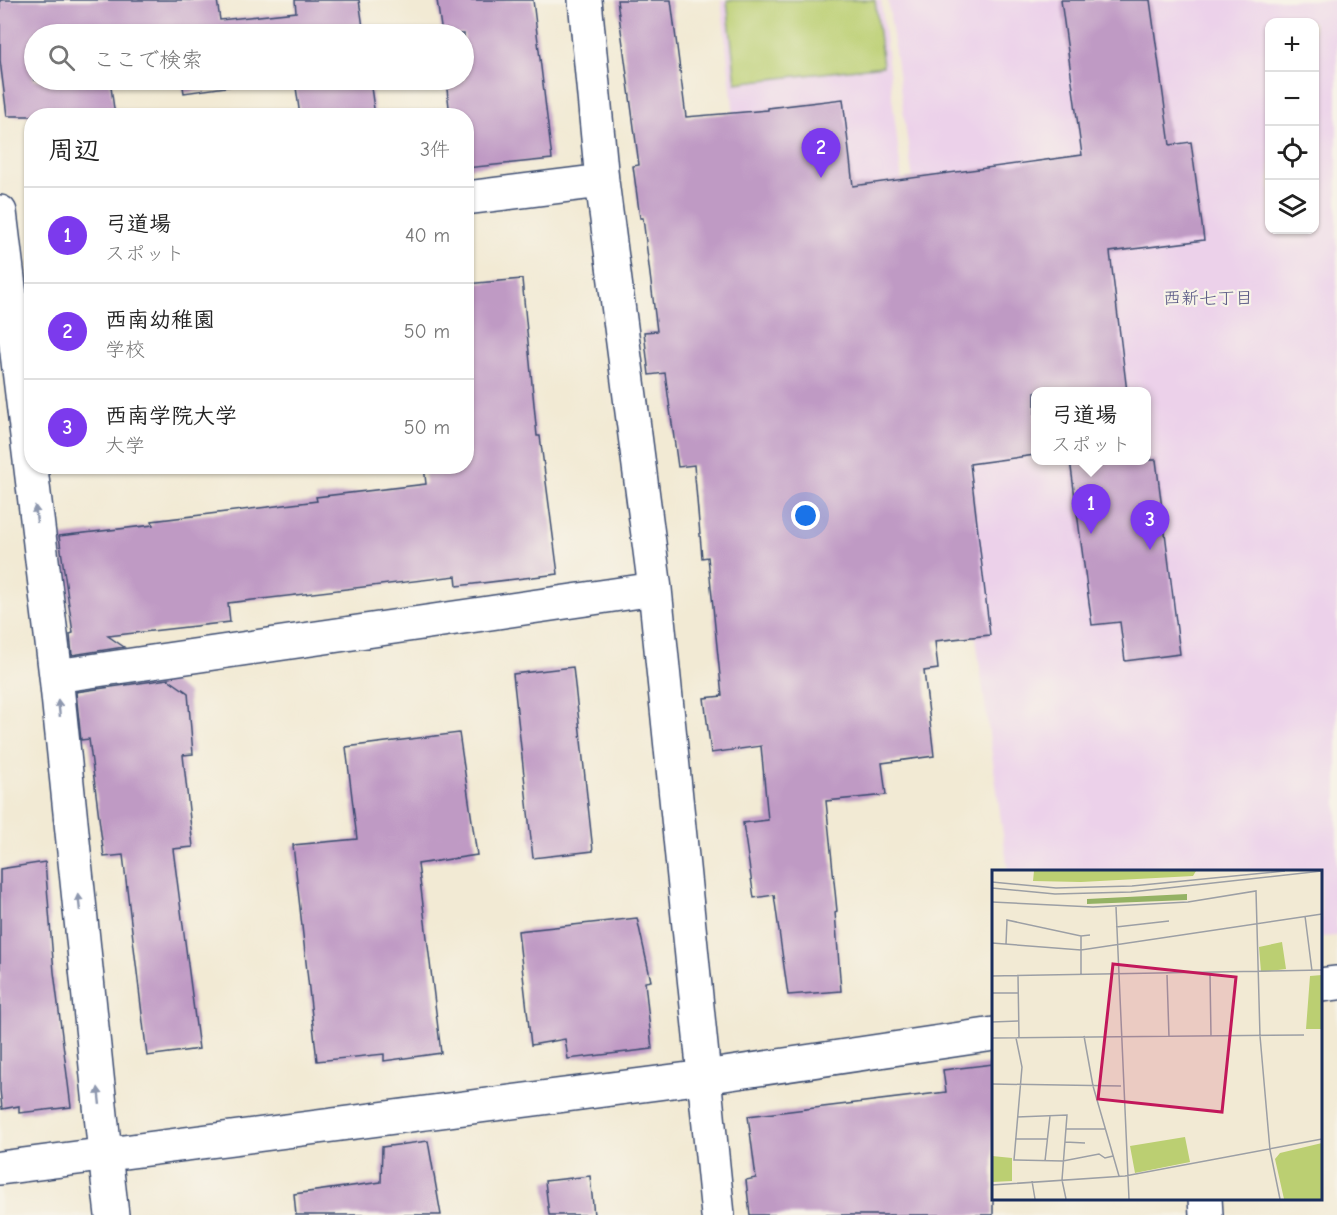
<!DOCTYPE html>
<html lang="ja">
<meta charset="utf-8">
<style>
body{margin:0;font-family:"Comic Neue","Klee One",sans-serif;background:#f2f2f2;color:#222}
.controls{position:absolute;right:18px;top:18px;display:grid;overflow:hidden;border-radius:12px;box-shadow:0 2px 4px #0004}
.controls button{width:54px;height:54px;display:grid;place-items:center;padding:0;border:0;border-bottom:2px solid #e0e0e0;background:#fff;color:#222;font:30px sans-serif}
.you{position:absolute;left:806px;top:516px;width:21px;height:21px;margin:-15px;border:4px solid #fff;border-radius:50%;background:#1a73e8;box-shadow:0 0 0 9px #1a73e833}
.badge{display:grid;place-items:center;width:39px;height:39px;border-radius:50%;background:#7c3aed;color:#fff;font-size:20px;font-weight:700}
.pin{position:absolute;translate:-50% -50px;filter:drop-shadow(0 2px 3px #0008)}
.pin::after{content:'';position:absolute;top:32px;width:21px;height:18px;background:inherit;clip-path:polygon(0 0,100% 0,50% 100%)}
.popup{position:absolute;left:1031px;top:387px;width:120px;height:78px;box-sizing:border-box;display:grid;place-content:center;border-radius:12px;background:#fff;filter:drop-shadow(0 2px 4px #0005);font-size:20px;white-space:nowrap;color:#767676}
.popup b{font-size:22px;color:#222}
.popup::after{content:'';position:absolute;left:50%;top:100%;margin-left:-12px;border:12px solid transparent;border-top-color:#fff}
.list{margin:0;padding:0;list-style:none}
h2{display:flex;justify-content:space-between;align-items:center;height:78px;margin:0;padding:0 24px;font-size:26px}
h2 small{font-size:20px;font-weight:400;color:#767676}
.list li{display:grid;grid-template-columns:39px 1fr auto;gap:18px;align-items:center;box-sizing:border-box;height:96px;padding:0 24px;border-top:2px solid #e0e0e0}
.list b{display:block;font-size:22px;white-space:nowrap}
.list p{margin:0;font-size:20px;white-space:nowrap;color:#767676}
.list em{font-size:20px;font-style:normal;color:#767676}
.icon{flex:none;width:33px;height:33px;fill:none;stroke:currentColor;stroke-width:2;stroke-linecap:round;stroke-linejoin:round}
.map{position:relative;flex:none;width:1337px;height:1215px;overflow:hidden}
.search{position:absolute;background:#fff;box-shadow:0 2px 4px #0004;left:24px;top:24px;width:450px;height:66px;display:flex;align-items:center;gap:15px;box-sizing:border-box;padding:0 21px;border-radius:33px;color:#767676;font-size:22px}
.panel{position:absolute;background:#fff;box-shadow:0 2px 4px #0004;left:24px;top:108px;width:450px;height:366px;border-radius:24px}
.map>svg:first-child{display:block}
.built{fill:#ecd1ea;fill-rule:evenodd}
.green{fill:#bbcf72;stroke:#6b7f68;stroke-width:1.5}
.building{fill:#bf9ac4}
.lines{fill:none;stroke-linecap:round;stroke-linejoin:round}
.minor-casing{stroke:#3b4b70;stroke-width:36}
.tertiary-casing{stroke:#3b4b70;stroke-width:36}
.minor{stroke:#fff;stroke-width:33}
.tertiary{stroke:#fff;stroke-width:33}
.oneway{fill:#8d97ae}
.labels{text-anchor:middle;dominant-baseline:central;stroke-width:4.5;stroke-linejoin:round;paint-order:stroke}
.neighbourhood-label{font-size:18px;fill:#545482;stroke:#f7f3e8}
.inset-road{fill:none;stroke:#9c9fa5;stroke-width:1.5}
.view{fill:#c2185b;fill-opacity:0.15;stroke:#c2185b;stroke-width:3}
.inset-edge{fill:none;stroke:#1b2f5e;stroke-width:3}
</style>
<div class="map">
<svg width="1337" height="1215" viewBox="0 0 1337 1215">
<rect width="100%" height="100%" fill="#f7f3e8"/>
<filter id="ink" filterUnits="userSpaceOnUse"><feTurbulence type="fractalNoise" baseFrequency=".0167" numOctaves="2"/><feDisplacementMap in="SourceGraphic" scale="12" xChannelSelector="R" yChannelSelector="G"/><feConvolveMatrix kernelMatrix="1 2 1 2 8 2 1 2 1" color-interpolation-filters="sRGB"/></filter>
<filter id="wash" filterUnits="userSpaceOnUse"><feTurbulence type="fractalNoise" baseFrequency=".008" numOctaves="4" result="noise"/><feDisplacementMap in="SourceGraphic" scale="24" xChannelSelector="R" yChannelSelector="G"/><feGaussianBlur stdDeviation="1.35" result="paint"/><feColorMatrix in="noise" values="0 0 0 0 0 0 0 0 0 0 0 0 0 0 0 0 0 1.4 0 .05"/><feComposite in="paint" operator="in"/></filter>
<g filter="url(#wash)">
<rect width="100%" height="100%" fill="#f2ead4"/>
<path class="built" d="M721 0H881L922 355 763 374Z
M888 0H1337V936L1321 937 1320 872 1008 871ZM1270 22H1314V230H1270ZM1036 392H1146V460H1036Z"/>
<path class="green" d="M727 0H875L883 66 736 83Z"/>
<g id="blocks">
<path class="building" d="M0 0H217L220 20 296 12 295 0H359L364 34H34V80H110L115 116H7L0 60Z
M437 0H533L552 159 466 168V116H450L446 80H464V34H442Z
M617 0H671L686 117 768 110V108L843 99 853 186 1082 155 1061 0H1150L1170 145 1191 142 1204 240 1110 252 1127 392H1035V455L970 464 990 635 935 641 938 669 924 671 934 756 882 763 886 795 826 801 837 911 835 912 841 991 788 995 774 895 754 898 743 823 768 820 761 746 711 753 704 698 722 696 708 557 702 558 694 465 678 467 665 373 649 375 644 332 657 331 643 218H640L633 166 639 165Z
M182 80H275L184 93Z
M295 80H370L375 116H300Z
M522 279 537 436H540L558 574 457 586 456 576 228 603 230 622 108 636 124 647 72 655 70 634 73 633 59 536 153 525 152 521 317 501 316 497 426 484 424 466H466V284Z
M1070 460H1156L1180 654 1125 661 1120 622 1092 625Z
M573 667 593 851 533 858 513 674Z
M168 679 188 693 193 754 183 755 193 847 173 849 199 1049 147 1056 123 855 104 857 89 739 81 740 76 692Z
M459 733 477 855 418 864 441 1053 384 1061V1054L317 1061 293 845 357 839 346 747Z
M45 862 54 972 71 1107 19 1113V1106L2 1109 0 1090V869Z
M637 918 651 981 645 982 652 1049 568 1059 565 1039 531 1045 518 931Z
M993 1064V1215H750L746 1180 756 1178 748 1116 946 1092 943 1070Z
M428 1141 441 1215H296L294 1194 381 1182 382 1147Z
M590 1176 594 1215H549L545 1181Z"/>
</g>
</g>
<g filter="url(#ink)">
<use href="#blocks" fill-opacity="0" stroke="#3b4b70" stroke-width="1.5"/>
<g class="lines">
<defs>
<path id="minor" d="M585 0 602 181 655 589 718 1215
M466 198 602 181
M0 212 56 676 105 1154
M56 676 655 589
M1320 985 1337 983
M0 1168 704 1077 994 1034
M1205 1198 1206 1215"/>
<path id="tertiary" d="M105 1154 112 1215"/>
</defs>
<use href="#minor" class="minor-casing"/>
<use href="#tertiary" class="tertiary-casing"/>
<use href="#minor" class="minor"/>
<use href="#tertiary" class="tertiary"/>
</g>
<defs><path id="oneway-solid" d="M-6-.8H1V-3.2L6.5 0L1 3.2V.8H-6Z" transform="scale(1.5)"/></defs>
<g class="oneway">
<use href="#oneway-solid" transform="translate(36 514) rotate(-97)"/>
<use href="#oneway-solid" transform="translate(59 708) rotate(-96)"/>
<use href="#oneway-solid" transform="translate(79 902) rotate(-96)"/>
<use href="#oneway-solid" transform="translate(99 1096) rotate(-96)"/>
</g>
</g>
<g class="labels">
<g class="neighbourhood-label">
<text x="1208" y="298">西新七丁目</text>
</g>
</g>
<g transform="translate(992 870)">
<rect width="330" height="330" fill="#f2ead4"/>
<path d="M42 1H204L201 6 89 12 41 11ZM290 72 294 99 269 102 267 77ZM330 105V159H314L318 106ZM193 267 198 292 143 303 138 276ZM330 273V329H292L283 289 288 283ZM0 286 20 288V311L0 312Z" fill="#bbcf72"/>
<path d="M195 24V30L95 34V29Z" fill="#94b264"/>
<path class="inset-road" d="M0 12 64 18 140 16 293 1M0 18 63 24 139 22 330 1M0 32 101 37 196 32 264 21 268 166 278 280 288 329M124 37 137 329M313 46 320 101M124 57 177 51M89 66V105M0 73 89 80 330 44M14 74 15 50 89 66 98 65M218 104 219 166M175 105 177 167M0 106 330 100M26 106 27 167M0 123H26M0 152 26 151M92 166 101 216 127 306M0 168 312 165M24 168 30 197 22 290 71 291 107 284 113 288 121 286M0 214 129 216M25 247 75 245 70 310 74 329M74 259H113M23 269H56M73 272 93 273M53 291 58 246M40 311 43 329M0 315 133 306 330 269"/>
<path class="view" d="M121 94 244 107 230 242 106 229Z"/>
<rect width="330" height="330" class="inset-edge"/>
</g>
</svg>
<div class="controls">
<button>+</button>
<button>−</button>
<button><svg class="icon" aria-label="locate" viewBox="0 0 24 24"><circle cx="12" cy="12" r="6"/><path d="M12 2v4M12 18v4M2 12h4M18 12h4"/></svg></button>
<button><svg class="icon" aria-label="layers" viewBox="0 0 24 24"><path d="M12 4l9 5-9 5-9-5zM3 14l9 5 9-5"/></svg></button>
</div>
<div class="you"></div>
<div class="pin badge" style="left:1091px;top:534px">1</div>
<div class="popup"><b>弓道場</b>スポット</div>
<div class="pin badge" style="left:821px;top:178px">2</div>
<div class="pin badge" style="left:1150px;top:550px">3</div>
<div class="search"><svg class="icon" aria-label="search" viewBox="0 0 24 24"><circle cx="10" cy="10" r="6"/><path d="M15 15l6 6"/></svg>ここで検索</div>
<section class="panel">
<h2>周辺<small>3件</small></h2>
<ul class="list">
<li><span class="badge">1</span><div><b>弓道場</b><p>スポット</p></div><em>40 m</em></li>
<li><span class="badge">2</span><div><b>西南幼稚園</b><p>学校</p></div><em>50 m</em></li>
<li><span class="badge">3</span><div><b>西南学院大学</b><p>大学</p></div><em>50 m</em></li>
</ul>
</section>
</div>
